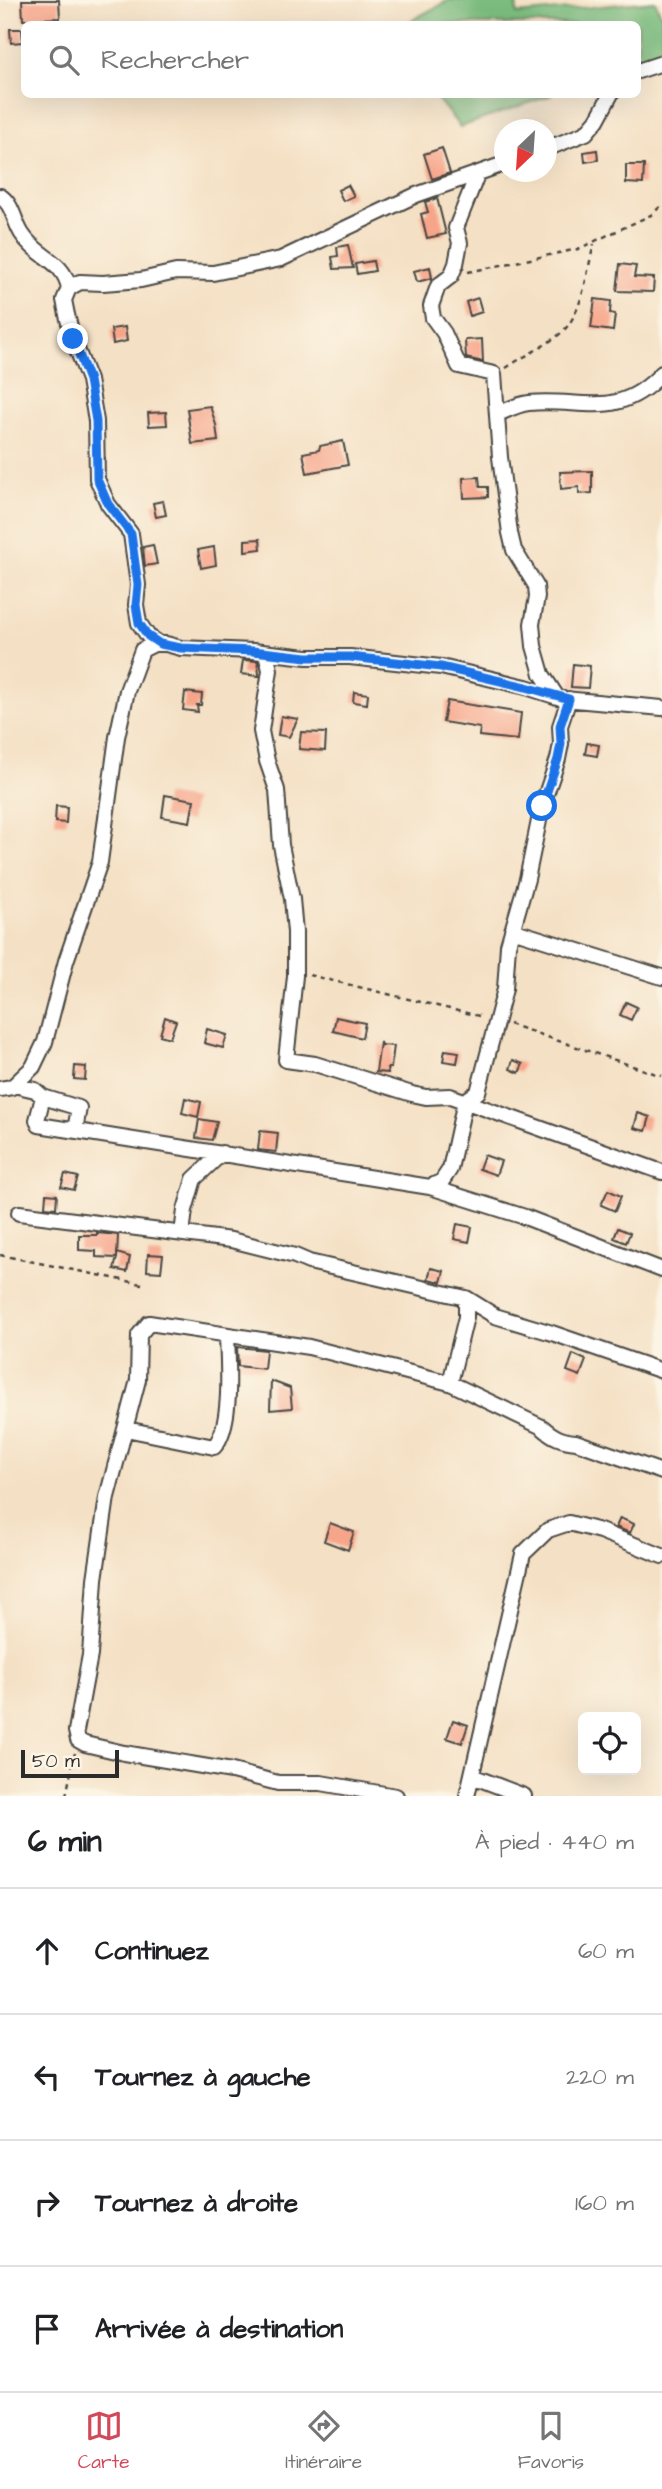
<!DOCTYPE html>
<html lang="fr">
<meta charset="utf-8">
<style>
body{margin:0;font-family:"Architects Daughter",sans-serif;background:#f6f6f6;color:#202124}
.controls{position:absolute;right:21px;bottom:21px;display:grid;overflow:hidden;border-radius:10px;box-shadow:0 7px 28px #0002}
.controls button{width:63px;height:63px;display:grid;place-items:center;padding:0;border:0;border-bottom:2px solid #e0e0e0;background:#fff;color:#202124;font:35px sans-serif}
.compass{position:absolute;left:494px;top:119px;width:63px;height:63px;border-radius:50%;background:#fff;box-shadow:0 7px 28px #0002;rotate:205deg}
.scale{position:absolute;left:21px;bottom:18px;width:98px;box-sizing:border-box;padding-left:7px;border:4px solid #2b2b2b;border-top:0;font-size:19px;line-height:24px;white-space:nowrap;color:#2b2b2b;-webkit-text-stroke:5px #fcf5e5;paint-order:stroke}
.stop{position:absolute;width:21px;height:21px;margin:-16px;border:5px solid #1a73e8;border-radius:50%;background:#fff}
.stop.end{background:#1a73e8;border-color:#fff;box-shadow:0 2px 7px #0008}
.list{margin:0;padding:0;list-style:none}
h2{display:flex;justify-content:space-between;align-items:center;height:91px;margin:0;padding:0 28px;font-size:30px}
h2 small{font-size:23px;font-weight:400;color:#757577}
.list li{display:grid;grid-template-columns:46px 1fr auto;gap:21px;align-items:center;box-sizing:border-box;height:126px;padding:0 28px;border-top:2px solid #e0e0e0}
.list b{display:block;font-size:26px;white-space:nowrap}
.list em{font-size:23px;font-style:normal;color:#757577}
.icon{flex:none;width:38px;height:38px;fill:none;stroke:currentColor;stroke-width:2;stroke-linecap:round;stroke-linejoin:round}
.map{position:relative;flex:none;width:662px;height:1796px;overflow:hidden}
.search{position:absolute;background:#fff;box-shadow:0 7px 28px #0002;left:21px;right:21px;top:21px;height:77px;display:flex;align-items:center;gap:18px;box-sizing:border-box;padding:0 24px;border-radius:10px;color:#757577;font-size:26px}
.sheet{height:595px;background:#fff}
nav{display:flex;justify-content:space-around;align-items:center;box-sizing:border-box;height:98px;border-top:2px solid #e0e0e0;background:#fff;font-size:19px;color:#757577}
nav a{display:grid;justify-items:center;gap:4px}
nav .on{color:#d1495b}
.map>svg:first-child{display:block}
.forest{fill:#7bbc7e;stroke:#537454;stroke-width:2}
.building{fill:#f7a58a}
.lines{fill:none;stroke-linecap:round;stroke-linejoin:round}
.minor-casing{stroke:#494642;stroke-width:18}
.path{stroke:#494642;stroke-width:2.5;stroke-dasharray:5 5;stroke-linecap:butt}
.minor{stroke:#fff;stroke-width:14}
.route{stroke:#1a73e8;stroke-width:9}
</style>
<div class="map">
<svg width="662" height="1796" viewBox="0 0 662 1796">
<rect width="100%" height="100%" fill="#fcf5e5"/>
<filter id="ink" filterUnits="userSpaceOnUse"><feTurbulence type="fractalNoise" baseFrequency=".0143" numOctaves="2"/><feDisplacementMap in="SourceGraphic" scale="14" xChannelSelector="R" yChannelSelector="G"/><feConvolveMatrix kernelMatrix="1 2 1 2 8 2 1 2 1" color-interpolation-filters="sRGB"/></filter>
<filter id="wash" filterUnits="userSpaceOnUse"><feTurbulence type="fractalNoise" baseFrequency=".00686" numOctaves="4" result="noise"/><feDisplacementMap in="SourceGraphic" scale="28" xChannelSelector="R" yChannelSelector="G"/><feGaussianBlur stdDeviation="1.57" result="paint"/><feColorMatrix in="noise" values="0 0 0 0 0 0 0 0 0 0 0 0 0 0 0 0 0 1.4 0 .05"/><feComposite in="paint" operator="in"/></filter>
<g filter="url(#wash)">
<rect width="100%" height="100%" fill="#f4e0c4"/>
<path class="forest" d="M449 0H516L517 14 655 1 662 17V56L638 65V24H405Z
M434 95H552L460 127Z"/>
<g id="blocks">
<path class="building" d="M22 0H59L60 18 23 20Z
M10 29H22L23 42 11 43Z
M442 148 450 173 432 179 424 154Z
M597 150 598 160 585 162 584 152Z
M626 165H644L643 184 626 183Z
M348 185 354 196 343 201 338 190Z
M437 198 446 234 427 238 421 214 428 212 425 202Z
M348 245 353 268 334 269 332 257 338 256 337 247Z
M373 261 375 271 357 274 355 264Z
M620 264 636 266 634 277 654 278 653 292 617 291Z
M430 267 432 278 417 282 414 271Z
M478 298 482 312 470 316 466 302Z
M595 299 611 301 610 313 615 314 613 331 591 328Z
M125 327 127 341 113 344 111 329Z
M482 339 483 362 466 358 465 340Z
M210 406 216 425 218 441 192 444 187 409Z
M166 412 167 425 149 426 148 413Z
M343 441 348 465 307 473 303 453 319 450 320 446Z
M592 471V493L579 494V487L561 489 560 472Z
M479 477 480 487H488V497L464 498 463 478Z
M163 501 166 515 156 517 153 503Z
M260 539 261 549 245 551V540Z
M153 545 157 564 145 566 143 547Z
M214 547 216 565 201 568 198 550Z
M243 660 258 661 259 676 241 674Z
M573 664 590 666 588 688 571 687Z
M185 692 202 694 201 705H197L198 712 183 710Z
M354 692 368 694 367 704 353 702Z
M447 701 521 713 518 740 479 736 480 728 443 722Z
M281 716 298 719 289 737 278 735Z
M301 732 326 733 325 751 299 749Z
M587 743 599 745 597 756 585 754Z
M165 795 194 800 190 822 162 817Z
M56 806 67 807 66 823 55 822Z
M626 1002 637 1007 631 1020 620 1015Z
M165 1017 176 1021 170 1038 160 1035Z
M336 1017 365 1023 362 1038 333 1031Z
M207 1029 227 1035 223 1048 204 1043Z
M380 1042 381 1045 394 1046 391 1068H387L388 1073 376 1072Z
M445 1050 459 1052 457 1063 443 1061Z
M513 1060 523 1064 519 1073 510 1069Z
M75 1066 86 1067 85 1080 74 1079Z
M185 1098 201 1102 198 1117 182 1113Z
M638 1113 650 1117 646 1131 634 1128Z
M199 1119 217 1122 212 1140 196 1138Z
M260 1131 278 1133 276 1152 258 1150Z
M484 1155 501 1161 496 1175 479 1169Z
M65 1174 78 1177 74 1190 61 1187Z
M608 1190 621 1196 615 1211 601 1205Z
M46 1194 57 1195 56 1208 45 1207Z
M457 1224 472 1227 469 1242 454 1239Z
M618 1228 630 1233 626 1243 614 1238Z
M97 1233 118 1235 117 1257V1253L130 1257 127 1272 114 1269 117 1258 96 1257V1251L79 1250V1235H97Z
M148 1254 163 1255 161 1272 147 1271Z
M431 1268 444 1271 441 1282 428 1279Z
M237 1347 266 1350 264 1369 238 1366Z
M573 1354 586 1360 580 1376 567 1371Z
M271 1381 290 1388 292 1408 270 1410Z
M620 1518 634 1524 630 1533 616 1527Z
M330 1523 354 1532 348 1550 324 1541Z
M453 1720 468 1725 462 1743 447 1738Z"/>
</g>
</g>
<g filter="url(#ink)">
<use href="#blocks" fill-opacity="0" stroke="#494642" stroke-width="2"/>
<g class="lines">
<defs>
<path id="minor" d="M638 71 662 63
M546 149 586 133 597 120 611 94
M477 175 456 228 460 243 456 264 451 276 438 286 431 306 433 318 444 333 459 366 494 374 500 457 510 533 514 550 536 586 537 597 532 624 534 646 542 674 557 697
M0 196C13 204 14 222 22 234 37 258 63 259 69 288
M498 414C507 410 518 404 529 403 583 398 618 421 662 373
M160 644 148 636 139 623 136 605 138 585 131 534 108 504 97 479 96 421 89 380 73 339 67 315 64 300 69 288 80 282 103 283 141 280 176 272 213 273 281 259 416 195 504 164
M266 653 270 670 261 731 267 761 277 790 281 845 292 899 295 932V976L286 1060 315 1064 412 1094 426 1097 450 1096 662 1172
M512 930 662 977
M14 1085 35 1090 43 1097 37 1120 39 1125 430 1187 525 1217 662 1270
M0 1089 12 1087 33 1067 45 1042 66 961 100 862 117 737 127 691 142 650 154 644H166L181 648 253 651 307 657H350L441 667 526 687 564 699 662 708
M43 1097 79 1108 75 1130
M430 1187 442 1181 450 1169 465 1101 478 1092 505 989 508 945 527 879 542 806 558 759 561 744 560 726 569 699
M19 1213 231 1240 295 1256 309 1262 466 1298 495 1316 552 1333 662 1371
M182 1234 185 1210 194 1179 222 1153
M450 1383 466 1317V1298
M126 1429 214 1447C233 1426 228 1364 227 1336
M472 1776 524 1796
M396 1796 321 1783H278L232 1771 124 1753 85 1744 78 1740 76 1731 90 1655 95 1579 107 1497 138 1380 139 1335 149 1323 309 1347 450 1383 542 1427C553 1437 562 1441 576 1442L662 1472
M467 1796 523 1554 548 1530 569 1523 600 1531 662 1556"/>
</defs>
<use href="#minor" class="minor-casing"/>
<path class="path" d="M468 272 578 249 651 215 662 205
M506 368C523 356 553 343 566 328 584 306 587 270 594 244
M309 975 483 1017
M509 1024 662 1076
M0 1255 147 1285
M66 1796 75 1753"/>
<use href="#minor" class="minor"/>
</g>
</g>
<g class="lines" filter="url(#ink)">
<path class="route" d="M73 339 89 380 96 421 97 479 108 504 131 534 138 585 136 605 139 623 148 636 160 644 181 648 253 651 307 657H350L441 667 526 687 569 699 560 726 561 744 558 759 542 806"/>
</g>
</svg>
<div class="controls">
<button><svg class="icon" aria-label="locate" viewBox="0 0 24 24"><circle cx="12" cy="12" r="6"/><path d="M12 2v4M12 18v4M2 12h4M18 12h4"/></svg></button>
</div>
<svg class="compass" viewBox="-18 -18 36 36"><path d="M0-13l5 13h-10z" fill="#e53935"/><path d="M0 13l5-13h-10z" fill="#757577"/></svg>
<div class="scale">50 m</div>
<div class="stop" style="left:542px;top:806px"></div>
<div class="stop end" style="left:73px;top:339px"></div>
<div class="search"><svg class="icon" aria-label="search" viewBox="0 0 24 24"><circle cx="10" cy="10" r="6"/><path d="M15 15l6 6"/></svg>Rechercher</div>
</div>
<section class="sheet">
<h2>6 min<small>À pied · 440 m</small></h2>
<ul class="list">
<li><svg class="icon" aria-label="ahead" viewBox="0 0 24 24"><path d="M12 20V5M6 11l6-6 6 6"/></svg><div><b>Continuez</b></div><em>60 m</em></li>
<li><svg class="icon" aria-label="left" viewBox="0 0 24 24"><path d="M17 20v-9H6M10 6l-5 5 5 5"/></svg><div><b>Tournez à gauche</b></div><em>220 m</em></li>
<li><svg class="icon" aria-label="right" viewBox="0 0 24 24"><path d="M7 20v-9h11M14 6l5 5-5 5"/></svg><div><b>Tournez à droite</b></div><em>160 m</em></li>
<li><svg class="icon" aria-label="arrive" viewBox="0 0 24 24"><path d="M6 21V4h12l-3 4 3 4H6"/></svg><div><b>Arrivée à destination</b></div></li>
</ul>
</section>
<nav>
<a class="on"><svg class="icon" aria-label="map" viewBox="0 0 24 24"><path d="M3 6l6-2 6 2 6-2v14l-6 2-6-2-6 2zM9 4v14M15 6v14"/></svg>Carte</a>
<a><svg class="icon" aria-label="directions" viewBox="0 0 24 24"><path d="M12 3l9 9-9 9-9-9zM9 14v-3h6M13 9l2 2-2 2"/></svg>Itinéraire</a>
<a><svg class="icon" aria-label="saved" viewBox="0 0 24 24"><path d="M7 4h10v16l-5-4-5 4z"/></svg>Favoris</a>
</nav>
